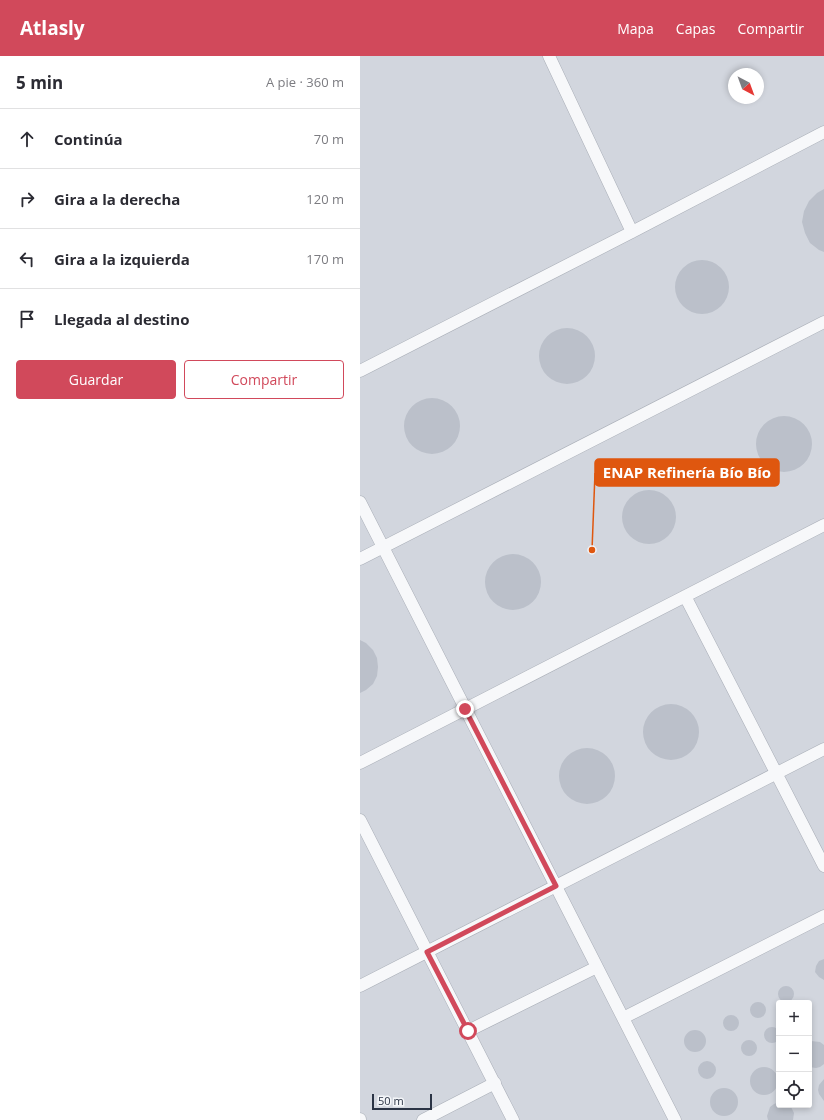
<!DOCTYPE html>
<html lang="es">
<meta charset="utf-8">
<style>
body{margin:0;font-family:"Open Sans",sans-serif;background:#f7f7f7;color:#2b2b33}
.controls{position:absolute;right:12px;bottom:12px;display:grid;overflow:hidden;border-radius:4px;box-shadow:0 2px 6px #0003}
.controls button{width:36px;height:36px;display:grid;place-items:center;padding:0;border:0;border-bottom:1px solid #e1e1e2;background:#fff;color:#2b2b33;font:20px sans-serif}
.compass{position:absolute;left:368px;top:12px;width:36px;height:36px;border-radius:50%;background:#fff;box-shadow:0 2px 6px #0003;rotate:139deg}
.scale{position:absolute;left:12px;bottom:10px;width:60px;box-sizing:border-box;padding-left:4px;border:2px solid #2b3445;border-top:0;font-size:11px;line-height:14px;white-space:nowrap;color:#2b3445;-webkit-text-stroke:3px #f4f6f9;paint-order:stroke}
.stop{position:absolute;width:12px;height:12px;margin:-9px;border:3px solid #d1495b;border-radius:50%;background:#fff}
.stop.end{background:#d1495b;border-color:#fff;box-shadow:0 1px 4px #0008}
.list{margin:0;padding:0;list-style:none}
h2{display:flex;justify-content:space-between;align-items:center;height:52px;margin:0;padding:0 16px;font-size:17px}
h2 small{font-size:13px;font-weight:400;color:#7c7c81}
.list li{display:grid;grid-template-columns:26px 1fr auto;gap:12px;align-items:center;box-sizing:border-box;height:60px;padding:0 16px;border-top:1px solid #e1e1e2}
.list b{display:block;font-size:15px;white-space:nowrap}
.list em{font-size:13px;font-style:normal;color:#7c7c81}
.actions{display:flex;gap:8px;padding:12px 16px}
.actions a{flex:1;padding:9px 0;border:1px solid #d1495b;border-radius:4px;text-align:center;font-size:14px;color:#d1495b}
.actions .main{background:#d1495b;color:#fff}
.icon{flex:none;width:22px;height:22px;fill:none;stroke:currentColor;stroke-width:2;stroke-linecap:round;stroke-linejoin:round}
.map{position:relative;flex:none;width:464px;height:1064px;overflow:hidden}
header{display:flex;align-items:center;gap:24px;box-sizing:border-box;height:56px;padding:0 20px;background:#d1495b;color:#fff}
header strong{font-size:19px}
nav{display:flex;gap:22px;margin-inline-start:auto;font-size:14px}
main{display:flex}
aside{flex:1;background:#fff}
.map>svg:first-child{display:block}
.built{fill:#d2d6de;fill-rule:evenodd}
.building{fill:#bbc0ca}
.lines{fill:none;stroke-linecap:round;stroke-linejoin:round}
.minor-casing{stroke:#a9aeb7;stroke-width:13}
.minor{stroke:#f7f8fa;stroke-width:12}
.route{stroke:#d1495b;stroke-width:5}
.leader{fill:none;stroke:#df570f;stroke-width:1.5}
.callout-dot{fill:#df570f;stroke:#f4f6f9;stroke-width:1.5}
.callout{fill:#df570f;stroke:#df570f;stroke-width:1.5}
.callout-label{font-size:15px;text-anchor:middle;font-weight:bold;fill:#fff}
</style>
<header>
<strong>Atlasly</strong>
<nav><a>Mapa</a><a>Capas</a><a>Compartir</a></nav>
</header>
<main>
<aside>
<h2>5 min<small>A pie · 360 m</small></h2>
<ul class="list">
<li><svg class="icon" aria-label="ahead" viewBox="0 0 24 24"><path d="M12 20V5M6 11l6-6 6 6"/></svg><div><b>Continúa</b></div><em>70 m</em></li>
<li><svg class="icon" aria-label="right" viewBox="0 0 24 24"><path d="M7 20v-9h11M14 6l5 5-5 5"/></svg><div><b>Gira a la derecha</b></div><em>120 m</em></li>
<li><svg class="icon" aria-label="left" viewBox="0 0 24 24"><path d="M17 20v-9H6M10 6l-5 5 5 5"/></svg><div><b>Gira a la izquierda</b></div><em>170 m</em></li>
<li><svg class="icon" aria-label="arrive" viewBox="0 0 24 24"><path d="M6 21V4h12l-3 4 3 4H6"/></svg><div><b>Llegada al destino</b></div></li>
</ul>
<div class="actions"><a class="main">Guardar</a><a>Compartir</a></div>
</aside>
<div class="map">
<svg width="464" height="1064" viewBox="0 0 464 1064">
<rect width="100%" height="100%" fill="#e4e7ec"/>
<path class="built" d="M0 0H464V1064H0ZM374 18H398V42H374ZM419 947H449V1049H419Z"/>
<path class="building" d="M464 133V196L459 194 450 187 445 177 442 166 444 155 449 145 457 137Z
M315 231a27 27 0 1 1 54 0a27 27 0 1 1-54 0Z
M179 300a28 28 0 1 1 56 0a28 28 0 1 1-56 0Z
M44 370a28 28 0 1 1 56 0a28 28 0 1 1-56 0Z
M396 388a28 28 0 1 1 56 0a28 28 0 1 1-56 0Z
M262 461a27 27 0 1 1 54 0a27 27 0 1 1-54 0Z
M125 526a28 28 0 1 1 56 0a28 28 0 1 1-56 0Z
M0 584 6 587 13 594 17 602 18 611 17 620 13 628 6 634 0 637Z
M283 676a28 28 0 1 1 56 0a28 28 0 1 1-56 0Z
M199 720a28 28 0 1 1 56 0a28 28 0 1 1-56 0Z
M464 903V924L459 921 455 916 456 910 459 905Z
M418 938a8 8 0 1 1 16 0a8 8 0 1 1-16 0Z
M390 954a8 8 0 1 1 16 0a8 8 0 1 1-16 0Z
M363 967a8 8 0 1 1 16 0a8 8 0 1 1-16 0Z
M404 979a8 8 0 1 1 16 0a8 8 0 1 1-16 0Z
M324 985a11 11 0 1 1 22 0a11 11 0 1 1-22 0Z
M381 992a8 8 0 1 1 16 0a8 8 0 1 1-16 0Z
M451 985 460 986 464 989V1008L460 1011 456 1012 449 1011V986Z
M338 1014a9 9 0 1 1 18 0a9 9 0 1 1-18 0Z
M390 1025a14 14 0 1 1 28 0a14 14 0 1 1-28 0Z
M464 1023V1045L459 1038 458 1034 459 1029Z
M350 1046a14 14 0 1 1 28 0a14 14 0 1 1-28 0Z
M419 1046V1049H430L434 1057 433 1064H408L407 1060 410 1051 414 1048Z"/>
<g class="lines">
<defs>
<path id="minor" d="M189 0 272 176
M0 315 272 176 464 76
M0 446 315 1064
M0 503 464 266
M325 540 464 810
M0 707 464 469
M0 764 153 1064
M0 930 464 693
M263 962 464 860
M108 975 237 911
M0 1063V1064
M63 1064 135 1027"/>
</defs>
<use href="#minor" class="minor-casing"/>
<use href="#minor" class="minor"/>
</g>
<g class="lines">
<path class="route" d="M105 653 196 830 67 896 108 975"/>
</g>
<path class="leader" d="M232 494L235 417"/>
<circle class="callout-dot" cx="232" cy="494" r="4"/>
<rect class="callout" x="235" y="403" width="184" height="27" rx="4"/>
<g class="callout-label">
<text x="327" y="422">ENAP Refinería Bío Bío</text>
</g>
</svg>
<div class="controls">
<button>+</button>
<button>−</button>
<button><svg class="icon" aria-label="locate" viewBox="0 0 24 24"><circle cx="12" cy="12" r="6"/><path d="M12 2v4M12 18v4M2 12h4M18 12h4"/></svg></button>
</div>
<svg class="compass" viewBox="-18 -18 36 36"><path d="M0-13l5 13h-10z" fill="#e53935"/><path d="M0 13l5-13h-10z" fill="#7c7c81"/></svg>
<div class="scale">50 m</div>
<div class="stop" style="left:108px;top:975px"></div>
<div class="stop end" style="left:105px;top:653px"></div>
</div>
</main>
